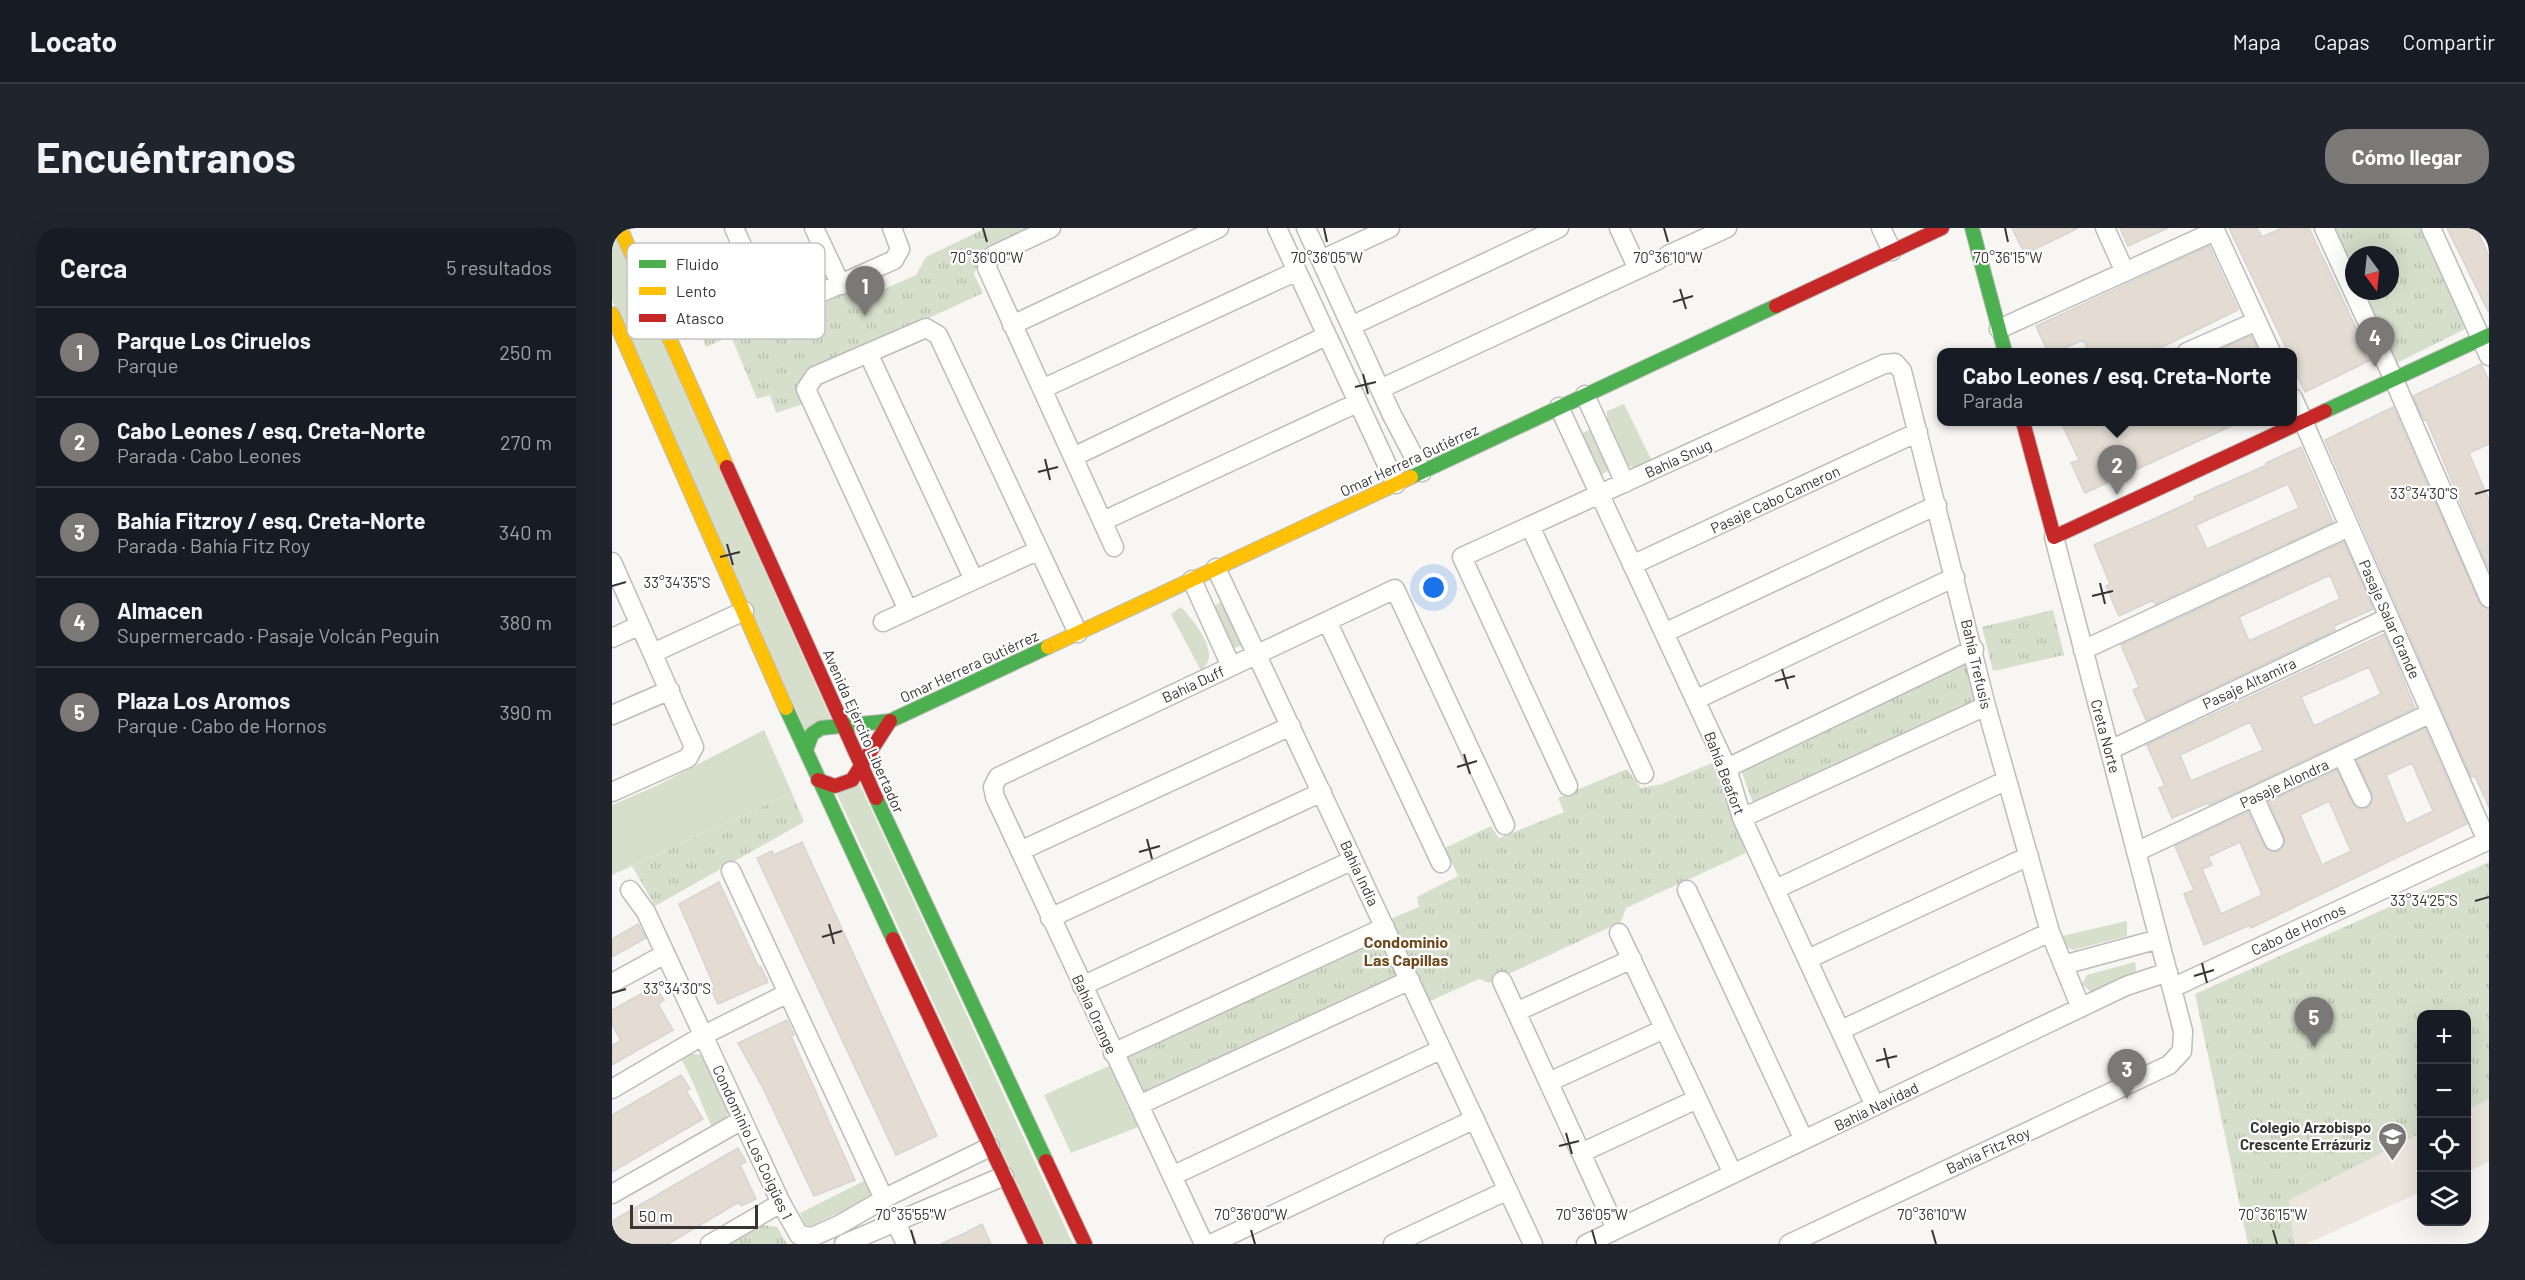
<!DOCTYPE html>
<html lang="es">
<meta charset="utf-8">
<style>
body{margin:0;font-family:Barlow,sans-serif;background:#20242c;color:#f1f3f6}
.controls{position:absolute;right:18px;bottom:18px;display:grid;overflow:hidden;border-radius:12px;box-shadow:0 6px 24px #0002}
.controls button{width:54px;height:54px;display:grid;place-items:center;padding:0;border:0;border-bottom:2px solid #363941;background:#171b24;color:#f1f3f6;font:30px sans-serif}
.compass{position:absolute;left:1733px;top:18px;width:54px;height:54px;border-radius:50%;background:#171b24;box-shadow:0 6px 24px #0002;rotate:165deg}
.scale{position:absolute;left:18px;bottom:15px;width:128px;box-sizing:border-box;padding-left:6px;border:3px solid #383634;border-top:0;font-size:16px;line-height:21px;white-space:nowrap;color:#383634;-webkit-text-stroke:4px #fff;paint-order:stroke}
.you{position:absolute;left:822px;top:360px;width:21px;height:21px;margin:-15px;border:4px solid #fff;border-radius:50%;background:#1a73e8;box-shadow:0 0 0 9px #1a73e833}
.badge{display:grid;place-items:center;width:39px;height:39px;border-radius:50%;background:#7b7977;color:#fff;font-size:20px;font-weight:700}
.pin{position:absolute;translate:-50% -50px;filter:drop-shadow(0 2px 3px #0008)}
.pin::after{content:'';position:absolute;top:32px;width:21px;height:18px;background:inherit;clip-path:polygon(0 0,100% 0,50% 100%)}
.popup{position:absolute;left:1325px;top:120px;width:360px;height:78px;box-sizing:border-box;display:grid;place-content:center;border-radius:12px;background:#171b24;filter:drop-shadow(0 2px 4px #0005);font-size:20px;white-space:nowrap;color:#9ea1a6}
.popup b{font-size:22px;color:#f1f3f6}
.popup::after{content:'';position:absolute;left:50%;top:100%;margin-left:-12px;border:12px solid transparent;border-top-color:#171b24}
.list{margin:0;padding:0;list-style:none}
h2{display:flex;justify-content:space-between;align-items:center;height:78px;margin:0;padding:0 24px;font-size:26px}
h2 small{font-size:20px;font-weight:400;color:#9ea1a6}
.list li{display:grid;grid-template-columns:39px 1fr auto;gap:18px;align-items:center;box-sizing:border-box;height:90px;padding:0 24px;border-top:2px solid #363941}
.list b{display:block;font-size:22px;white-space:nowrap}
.list p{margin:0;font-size:20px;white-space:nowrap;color:#9ea1a6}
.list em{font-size:20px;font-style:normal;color:#9ea1a6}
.icon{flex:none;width:33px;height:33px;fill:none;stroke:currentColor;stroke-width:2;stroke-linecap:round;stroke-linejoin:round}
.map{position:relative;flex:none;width:1877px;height:1016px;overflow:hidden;border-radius:24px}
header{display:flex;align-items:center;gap:36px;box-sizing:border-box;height:84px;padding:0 30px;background:#171b24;border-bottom:2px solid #363941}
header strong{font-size:28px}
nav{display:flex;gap:33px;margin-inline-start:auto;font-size:21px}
.intro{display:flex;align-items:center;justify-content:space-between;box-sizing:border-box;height:144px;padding:0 36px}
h1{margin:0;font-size:42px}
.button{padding:15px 27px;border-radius:24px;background:#7b7977;color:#fff;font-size:21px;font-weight:700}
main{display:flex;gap:36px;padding:0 36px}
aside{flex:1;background:#171b24;border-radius:24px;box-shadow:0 6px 24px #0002}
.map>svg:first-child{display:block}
.built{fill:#ece6df}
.grass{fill:#d5dfcb}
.park{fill:url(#park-tufts)}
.building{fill:#e4dcd3;stroke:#d6d4d2;stroke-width:1.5;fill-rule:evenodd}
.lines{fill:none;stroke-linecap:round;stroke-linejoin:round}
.street-casing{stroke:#bdbcb9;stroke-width:21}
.fast-casing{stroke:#bdbcb9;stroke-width:16}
.slow-casing{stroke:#bdbcb9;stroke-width:16}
.jam-casing{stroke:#bdbcb9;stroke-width:16}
.street{stroke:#fefefd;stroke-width:18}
.fast{stroke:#4caf50;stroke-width:14}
.slow{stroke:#ffc107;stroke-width:14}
.jam{stroke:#c62828;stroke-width:14}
.ticks{fill:none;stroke:#383634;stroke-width:2}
.labels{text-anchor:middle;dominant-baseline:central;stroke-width:4.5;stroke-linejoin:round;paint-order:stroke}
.street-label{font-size:15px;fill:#383634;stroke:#fff}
.poi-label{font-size:15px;font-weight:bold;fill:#383634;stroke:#fff;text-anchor:end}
.neighbourhood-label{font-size:16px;font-weight:bold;fill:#6f481a;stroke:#fff}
.key{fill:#fff;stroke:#c3c3c2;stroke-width:1.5}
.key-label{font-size:16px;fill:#383634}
.ticks-label{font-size:15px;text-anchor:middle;fill:#383634;stroke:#fff;stroke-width:4.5;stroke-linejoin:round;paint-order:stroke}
</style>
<header>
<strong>Locato</strong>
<nav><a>Mapa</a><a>Capas</a><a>Compartir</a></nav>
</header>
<div class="intro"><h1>Encuéntranos</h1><a class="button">Cómo llegar</a></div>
<main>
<aside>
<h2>Cerca<small>5 resultados</small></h2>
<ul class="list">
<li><span class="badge">1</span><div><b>Parque Los Ciruelos</b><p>Parque</p></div><em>250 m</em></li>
<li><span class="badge">2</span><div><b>Cabo Leones / esq. Creta-Norte</b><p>Parada · Cabo Leones</p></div><em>270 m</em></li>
<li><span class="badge">3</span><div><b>Bahía Fitzroy / esq. Creta-Norte</b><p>Parada · Bahía Fitz Roy</p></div><em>340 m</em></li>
<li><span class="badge">4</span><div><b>Almacen</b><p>Supermercado · Pasaje Volcán Peguin</p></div><em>380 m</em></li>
<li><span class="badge">5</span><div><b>Plaza Los Aromos</b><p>Parque · Cabo de Hornos</p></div><em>390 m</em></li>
</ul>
</aside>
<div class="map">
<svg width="1877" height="1016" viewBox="0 0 1877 1016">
<defs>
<pattern id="park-tufts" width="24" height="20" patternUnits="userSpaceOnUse" patternTransform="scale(1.5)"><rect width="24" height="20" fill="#d5dfcb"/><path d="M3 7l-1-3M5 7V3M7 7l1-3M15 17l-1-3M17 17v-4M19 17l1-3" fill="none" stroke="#b8c0af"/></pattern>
</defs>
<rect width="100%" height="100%" fill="#f8f6f3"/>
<path class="built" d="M1877 871V934L1855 944V882Z
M1809 905V964L1694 1016H1682L1676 972Z"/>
<path class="grass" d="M0 2 219 491 193 502 0 72Z
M1012 176 1040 233 1024 241 1015 237 994 192 995 183Z
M979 201 998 242 987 248 967 207Z
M609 374 630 417 618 422 600 379Z
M569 379C579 390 596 410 597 426 598 433 593 438 589 443L559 386Z
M152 502 180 565 0 647V577L44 558Z
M245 551 461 1016H433L224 564Z
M1515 693V708L1461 722 1453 718 1450 708Z
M1523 734 1524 744 1480 765 1470 756 1475 747Z
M79 825 89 827 117 884 112 893 100 899C89 876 82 853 69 831Z
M499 837 529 898 459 925 432 867Z
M252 953 260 969 195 1000 188 985Z"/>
<path class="park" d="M374 0H431L369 29 362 46 371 65 196 146C185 157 184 163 191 176L164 185 158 167 145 171 119 108 94 119 77 77 109 63 124 94 153 82 164 97 266 50 272 61 304 47 314 29Z
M1721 0H1814L1859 98 1783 136 1749 63H1778V27H1742V47Z
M1441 382 1452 427 1381 443 1370 399Z
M1353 434 1363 477 1142 577 1128 540Z
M1100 535 1116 571 1134 625 1014 680 1009 694 877 755 867 751 816 774 776 692 807 679 805 669 846 648 833 620 879 598 887 610 952 584 946 570 1015 541 1029 560 1050 556Z
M180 565 192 594 43 678 20 638Z
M1877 634V871L1855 882 1854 786H1810L1809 905 1677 972 1682 1016H1636L1583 766Z
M771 707 788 751 534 869 513 824Z
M152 997 165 999 175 1016H117Z"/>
<path class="building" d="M1400 0H1466L1413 26Z
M1508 0H1556L1516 18Z
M1617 0H1645L1650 9 1670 0H1697L1759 132 1693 164 1682 141 1680 124H1676Z
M1835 0H1864L1877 28V85Z
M1597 18 1626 82 1540 124H1477L1471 112 1444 124H1436L1424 98Z
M1639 108 1646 124H1602Z
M1869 136 1877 153V216L1857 225 1877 272V342L1814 191 1812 192 1801 168Z
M1781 179 1867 374 1877 381V579L1863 548 1859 549 1713 212Z
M1449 194H1628L1473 265 1459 235 1467 232Z
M1689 219 1721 294 1543 376 1541 372 1507 388 1494 358 1498 356 1482 317 1544 290 1583 272 1582 269 1655 237 1654 235ZM1676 256 1687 280 1595 321 1584 297Z
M1732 314 1761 381 1722 398 1723 402 1534 492 1521 462 1527 459 1509 417ZM1718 347 1728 371 1637 413 1627 389Z
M1772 406 1803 480 1597 577 1596 575 1560 590 1547 560 1553 558 1535 517ZM1757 439 1769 466 1702 498 1689 469ZM1638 494 1651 522 1579 553 1568 527Z
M1813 500 1855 596 1639 700 1638 697 1592 717 1572 666 1582 662 1563 618 1636 584 1652 618 1660 624 1667 623 1673 615 1672 609 1657 574 1725 542 1740 575 1748 581 1754 580 1759 576 1760 566 1745 532ZM1800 535 1821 583 1794 596 1774 547ZM1717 573 1739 623 1710 637 1688 587ZM1628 614 1650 667 1609 686 1590 641 1600 637 1596 629Z
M190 614 325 908 284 927 145 630 160 623 162 627Z
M107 654 147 740 149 739 156 754 106 776 99 761 103 760 67 676Z
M26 696 34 710 0 729V711Z
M43 758 52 772 46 776 61 802 0 837V818L9 812 0 797V782Z
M175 792 182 807 179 808 243 952 202 968 151 860 126 815Z
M69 847 78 861 74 863 91 891 0 944V887Z
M126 920 134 934 128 937 144 971 129 978 127 974 56 1016H0V993Z
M370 996 379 1016H329L355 1004Z"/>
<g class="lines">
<defs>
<path id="street" d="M122 0 155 73 161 80 168 83 282 32 288 21 280 0
M202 0 229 57
M439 0 382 27 376 32 375 40 502 319
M665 0 784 256
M694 0 780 187 810 244
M1007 0 1026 41
M1269 0 1280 23
M1493 0 1513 44
M1602 0 1659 124
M1712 0 1782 152 1877 370
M1819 0 1877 128
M1056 27 1115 0
M709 32 778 0
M400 97 607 0
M739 98 947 0
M1387 101 1603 3
M1575 124 1645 93
M256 125 362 352
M430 161 685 43
M768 161 1046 32
M973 167 1013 255
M1681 170 1875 613
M947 179 1115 540 1130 590 1263 878
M461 229 714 108
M491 293 745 175
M918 298 1032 546
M0 334 82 519 76 530 0 564
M1020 337 1306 204
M604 340 921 1016
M580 352 619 438
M296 382 194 161 203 148 314 100 326 107 466 405
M715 393 829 635
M271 394 425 323
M1052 405 1325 277
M0 410 28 397
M1471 422 1737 299
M41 425 132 383
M1083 472 1343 349
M0 487 58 462
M1498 522 1777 389
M1730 527 1750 570
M1115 540 1362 421
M956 558 850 329 1272 136 1283 135 1290 143 1374 478 1438 704 1469 780
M1642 569 1662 613
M1130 590 1374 478
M408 623 679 498
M1524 624 1819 485
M119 643 272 971
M1164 661 1395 552
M18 662 34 684 169 975 187 1007 200 1009 227 997 279 967 378 919
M1075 662 1192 912
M438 690 710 564
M1007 705 1121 946
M1196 731 1417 628
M1451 737 1547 711
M890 753 1004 1001
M0 755 53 726
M470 758 741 632
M1560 760 1877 612
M904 784 1020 731
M1229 802 1438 704
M501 825 773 699
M937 854 1052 801
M0 861 90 808 176 765
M527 877 798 752
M969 925 1085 871
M560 948 830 821
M0 966 130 892
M284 995 294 1016
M98 1016 169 975
M232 1016 392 948
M592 1016 383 569 381 559 386 549 783 361 893 597
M599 1016 863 891
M781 1016 896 962
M974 1016 1514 758 1556 744
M1177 1016 1557 837 1570 823 1571 803 1442 309"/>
<path id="fast" d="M1360 0 1393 124
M1713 183 1877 107
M799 249 1164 78
M174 480 281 711
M194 522 200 506 209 500 278 493 436 419
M264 570 434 933"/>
<path id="slow" d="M8 0 115 239
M0 86 174 480
M436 419 799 249"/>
<path id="jam" d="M1164 78 1330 0
M1411 194 1442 309 1713 183
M115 239 264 570
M206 552 223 558 240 552 278 493
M281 711 424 1016
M434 933 473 1016"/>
</defs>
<use href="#street" class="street-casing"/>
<use href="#fast" class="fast-casing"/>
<use href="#slow" class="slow-casing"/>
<use href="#jam" class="jam-casing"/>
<use href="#street" class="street"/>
<use href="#fast" class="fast"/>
<use href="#slow" class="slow"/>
<use href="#jam" class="jam"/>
</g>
<path class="ticks" d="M371 0 375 14M712 0 715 14M1052 0 1056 14M1393 0 1396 14M1068 61 1074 81M1061 74 1081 68M751 146 756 166M743 159 764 154M433 231 438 252M426 244 446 239M1863 266 1877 262M115 316 121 337M108 329 128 324M1488 355 1493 376M0 358 14 354M1480 368 1501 363M1170 441 1176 461M1163 453 1183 448M852 526 858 546M845 539 865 533M535 611 540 631M527 624 548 618M1863 673 1877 669M217 696 222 716M210 709 230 703M1590 735 1595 755M1582 748 1602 742M0 765 14 761M1272 820 1277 840M1264 833 1285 828M954 905 960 926M947 918 967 913M299 1002 303 1016M639 1002 643 1016M980 1002 984 1016M1320 1002 1324 1016M1661 1002 1665 1016"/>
<defs>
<symbol id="school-pin" viewBox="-11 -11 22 30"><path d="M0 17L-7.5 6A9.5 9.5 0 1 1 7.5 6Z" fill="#7b7977" stroke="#fff"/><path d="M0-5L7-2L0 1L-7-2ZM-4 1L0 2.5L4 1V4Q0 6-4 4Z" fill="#fff"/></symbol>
</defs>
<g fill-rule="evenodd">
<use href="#school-pin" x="1764" y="892" width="33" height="45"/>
</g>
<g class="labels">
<g class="street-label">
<text transform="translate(1066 230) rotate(-25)">Bahía Snug</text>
<text transform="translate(797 232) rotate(-25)">Omar Herrera Gutiérrez</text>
<text transform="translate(1163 271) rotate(-25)">Pasaje Cabo Cameron</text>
<text transform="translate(1778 391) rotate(66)">Pasaje Salar Grande</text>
<text transform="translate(1365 436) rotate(77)">Bahía Trefusis</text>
<text transform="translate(357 438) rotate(-25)">Omar Herrera Gutiérrez</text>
<text transform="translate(1637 455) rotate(-25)">Pasaje Altamira</text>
<text transform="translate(581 456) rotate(-25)">Bahía Duff</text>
<text transform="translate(252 503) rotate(66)">Avenida Ejército Libertador</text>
<text transform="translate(1494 508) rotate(75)">Creta Norte</text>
<text transform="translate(1113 545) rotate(69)">Bahía Beafort</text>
<text transform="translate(1672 555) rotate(-25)">Pasaje Alondra</text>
<text transform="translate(748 645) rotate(65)">Bahía India</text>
<text transform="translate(1686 701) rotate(-25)">Cabo de Hornos</text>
<text transform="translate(483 786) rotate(65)">Bahía Orange</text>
<text transform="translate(1264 878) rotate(-26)">Bahía Navidad</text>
<text transform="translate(141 914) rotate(65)">Condominio Los Coigües 1</text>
<text transform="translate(1376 922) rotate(-25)">Bahía Fitz Roy</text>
</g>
<g class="poi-label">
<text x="1759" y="899">Colegio Arzobispo<tspan x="1759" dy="17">Crescente Errázuriz</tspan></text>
</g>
<g class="neighbourhood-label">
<text x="794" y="713">Condominio<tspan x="794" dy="18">Las Capillas</tspan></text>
</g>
</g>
<rect x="15" y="15" width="198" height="96" rx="9" class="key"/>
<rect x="27" y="32" width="27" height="8" fill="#4caf50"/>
<rect x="27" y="59" width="27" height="8" fill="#ffc107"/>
<rect x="27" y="86" width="27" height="8" fill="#c62828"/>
<g class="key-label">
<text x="64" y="42">Fluido</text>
<text x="64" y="69">Lento</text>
<text x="64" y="96">Atasco</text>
</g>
<g class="ticks-label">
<text x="375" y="35">70°36'00"W</text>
<text x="715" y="35">70°36'05"W</text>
<text x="1056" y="35">70°36'10"W</text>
<text x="1396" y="35">70°36'15"W</text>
<text x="1812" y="271">33°34'30"S</text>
<text x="65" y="360">33°34'35"S</text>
<text x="1812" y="678">33°34'25"S</text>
<text x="65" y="766">33°34'30"S</text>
<text x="299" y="992">70°35'55"W</text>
<text x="639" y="992">70°36'00"W</text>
<text x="980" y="992">70°36'05"W</text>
<text x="1320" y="992">70°36'10"W</text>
<text x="1661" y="992">70°36'15"W</text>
</g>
</svg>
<div class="controls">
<button>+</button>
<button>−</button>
<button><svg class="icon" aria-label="locate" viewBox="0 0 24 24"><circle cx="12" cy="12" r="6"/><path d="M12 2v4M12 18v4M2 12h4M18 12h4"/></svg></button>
<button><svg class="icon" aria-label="layers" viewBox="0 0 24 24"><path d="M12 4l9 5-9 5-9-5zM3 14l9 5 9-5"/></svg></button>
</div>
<svg class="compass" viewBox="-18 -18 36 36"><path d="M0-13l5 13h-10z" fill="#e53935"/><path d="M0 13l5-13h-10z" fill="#9ea1a6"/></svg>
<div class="scale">50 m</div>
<div class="you"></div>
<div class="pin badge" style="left:253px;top:88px">1</div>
<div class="pin badge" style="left:1505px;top:267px">2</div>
<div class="popup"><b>Cabo Leones / esq. Creta-Norte</b>Parada</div>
<div class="pin badge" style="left:1515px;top:871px">3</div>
<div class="pin badge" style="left:1763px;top:139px">4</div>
<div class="pin badge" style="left:1702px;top:819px">5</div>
</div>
</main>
